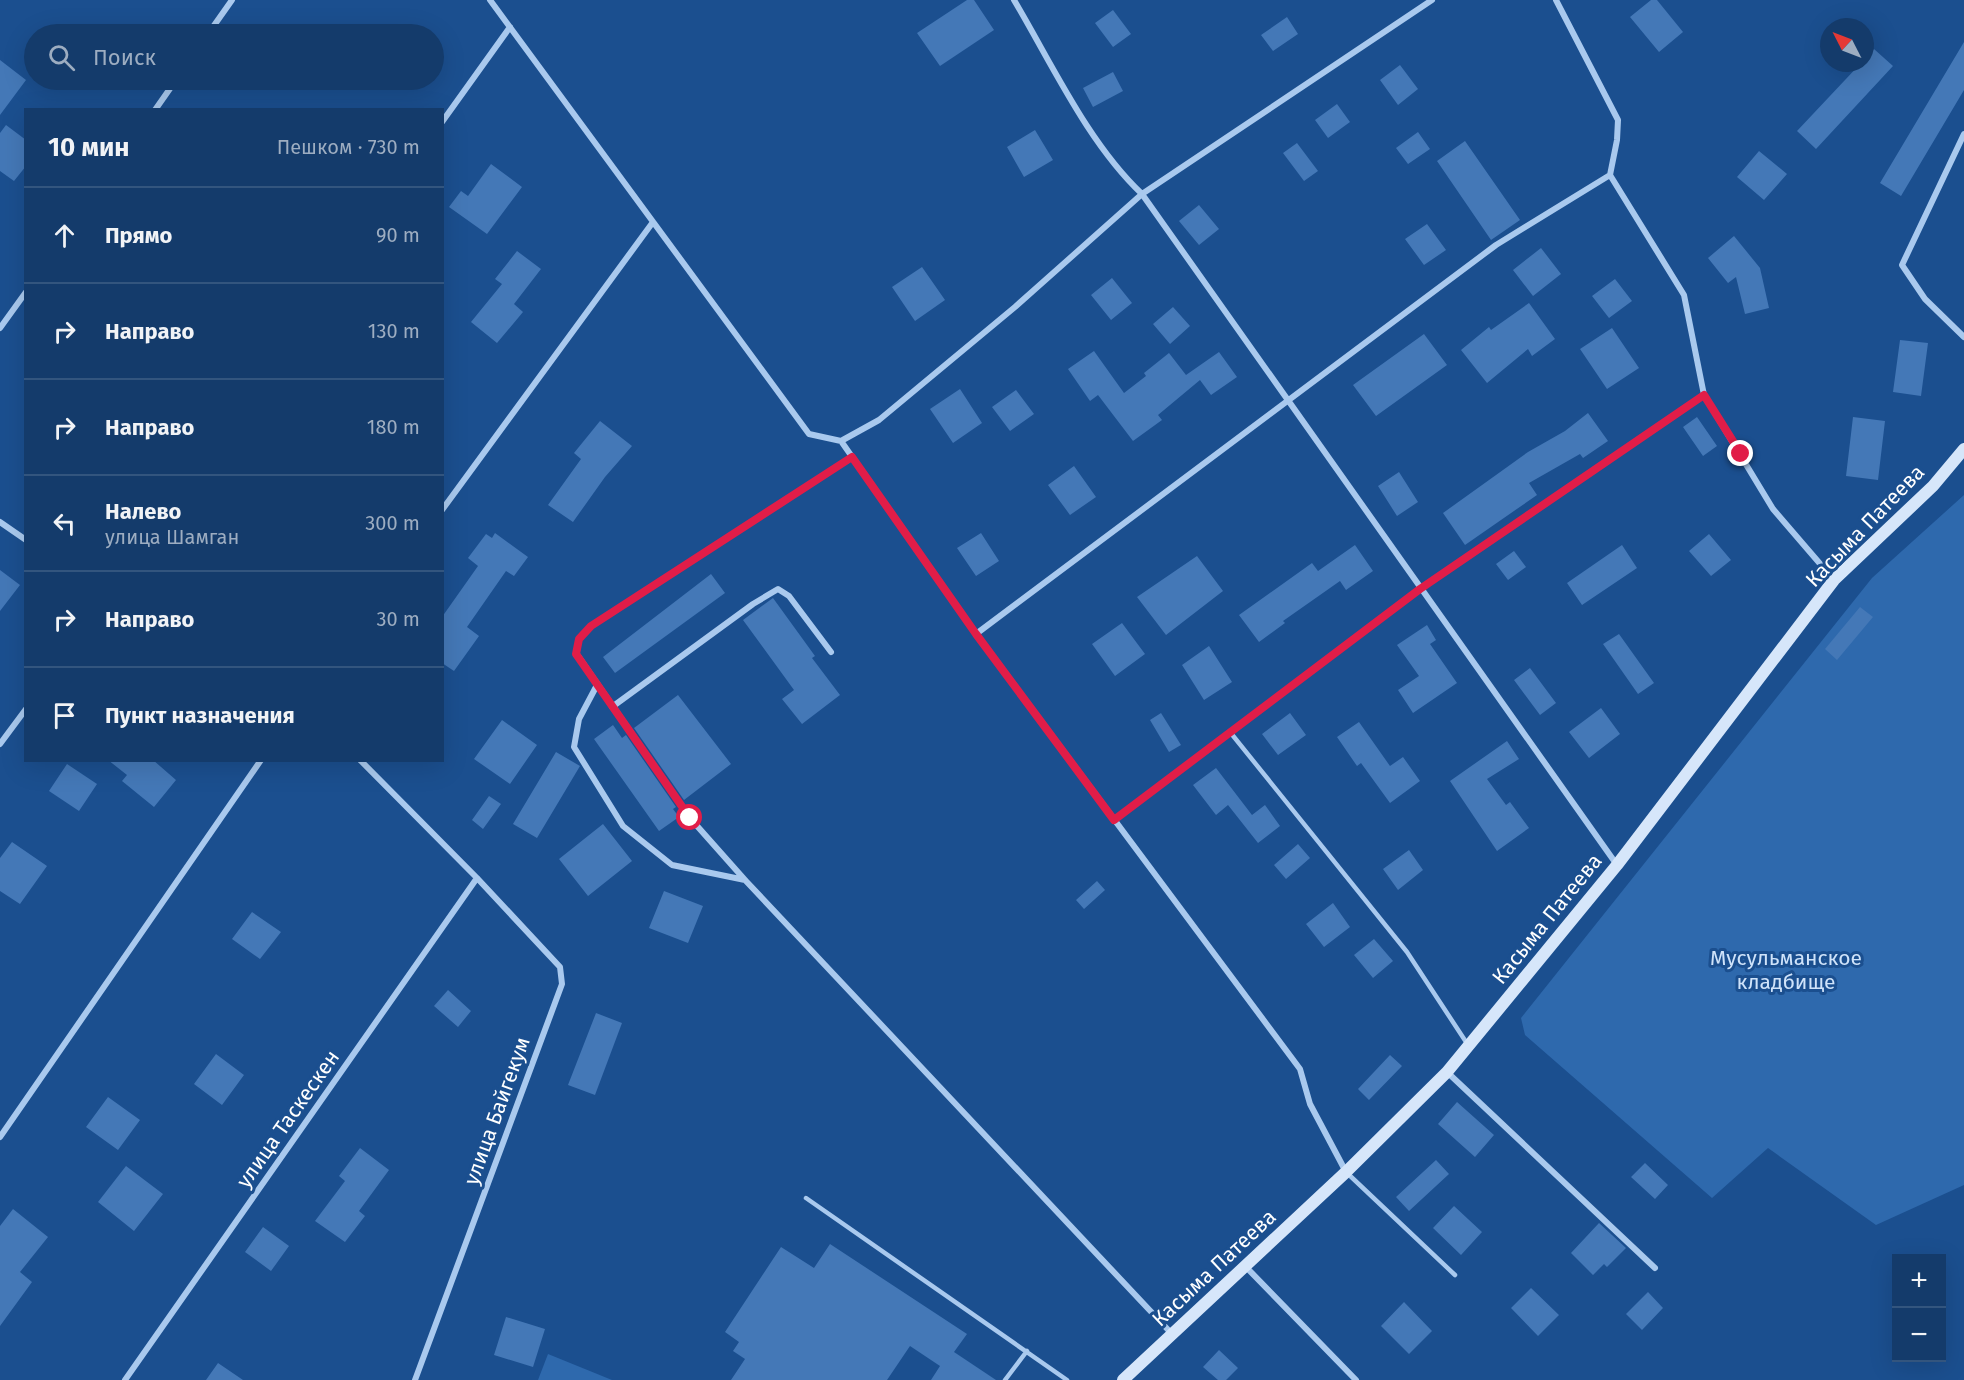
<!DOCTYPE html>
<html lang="ru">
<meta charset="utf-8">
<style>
body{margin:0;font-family:"Fira Sans",sans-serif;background:#1d4271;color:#f1f3f6}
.controls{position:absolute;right:18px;bottom:18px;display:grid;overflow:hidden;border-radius:0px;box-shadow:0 6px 24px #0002}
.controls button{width:54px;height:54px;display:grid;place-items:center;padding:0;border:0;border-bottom:2px solid #33557e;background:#143b6b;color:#f1f3f6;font:30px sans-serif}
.compass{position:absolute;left:1820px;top:18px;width:54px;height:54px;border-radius:50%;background:#143b6b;box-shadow:0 6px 24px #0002;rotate:312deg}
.stop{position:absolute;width:18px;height:18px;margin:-14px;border:4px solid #e11d48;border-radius:50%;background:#fff}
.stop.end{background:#e11d48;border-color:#fff;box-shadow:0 2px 6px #0008}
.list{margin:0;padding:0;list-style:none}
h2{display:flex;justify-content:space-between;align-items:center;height:78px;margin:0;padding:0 24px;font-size:26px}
h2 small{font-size:20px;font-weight:400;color:#9dadc1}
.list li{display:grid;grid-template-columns:39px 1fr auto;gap:18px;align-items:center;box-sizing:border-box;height:96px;padding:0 24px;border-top:2px solid #33557e}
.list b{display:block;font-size:22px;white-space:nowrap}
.list p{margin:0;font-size:20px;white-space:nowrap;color:#9dadc1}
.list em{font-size:20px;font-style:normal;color:#9dadc1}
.icon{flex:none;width:33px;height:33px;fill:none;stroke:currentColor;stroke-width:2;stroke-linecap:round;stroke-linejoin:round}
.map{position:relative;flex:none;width:1964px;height:1380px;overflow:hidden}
.search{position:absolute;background:#143b6b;box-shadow:0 6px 24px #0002;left:24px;top:24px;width:420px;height:66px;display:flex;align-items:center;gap:15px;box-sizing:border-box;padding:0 21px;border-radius:33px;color:#9dadc1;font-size:22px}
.panel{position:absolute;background:#143b6b;box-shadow:0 6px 24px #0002;left:24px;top:108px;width:420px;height:654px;border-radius:0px}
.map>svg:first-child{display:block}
.green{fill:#2e69ad}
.building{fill:#4478b7}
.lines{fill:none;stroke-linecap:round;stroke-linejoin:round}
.lane{stroke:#a9c9ee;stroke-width:4.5}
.street{stroke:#a9c9ee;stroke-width:6}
.secondary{stroke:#d6e6fa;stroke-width:12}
.route{stroke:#e11d48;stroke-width:8}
.labels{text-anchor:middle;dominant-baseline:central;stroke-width:6;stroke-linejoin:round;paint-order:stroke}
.street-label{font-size:21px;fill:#fff;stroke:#1b4f8f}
.park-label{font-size:21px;fill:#cfe3fa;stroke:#1b4f8f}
</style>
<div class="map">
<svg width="1964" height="1380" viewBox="0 0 1964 1380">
<rect width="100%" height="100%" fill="#1b4f8f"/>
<path class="green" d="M1964 495V1185L1876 1225 1768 1148 1712 1198 1525 1035 1521 1018 1872 578Z
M548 1354 612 1380H538Z"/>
<path class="building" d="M967 0H974L994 30 940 66 917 33Z
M1651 0H1657L1683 32 1659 52 1630 17Z
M1113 10 1131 34 1113 47 1095 23Z
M1287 17 1298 34 1273 51 1261 35Z
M1964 42V90L1901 196 1880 183Z
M1874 49 1893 66 1816 149 1797 131 1861 63H1865V58Z
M0 60 26 80 0 115Z
M1400 65 1418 89 1398 105 1380 80Z
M1113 72 1123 91 1093 107 1083 88Z
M1337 104 1350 122 1328 138 1315 120Z
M6 125 26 140V166L14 181 0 171V133Z
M1035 130 1053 160 1024 177 1007 147Z
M1418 132 1430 149 1408 164 1396 148Z
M1465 141 1520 220 1491 240 1437 161Z
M1297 143 1318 171 1304 181 1283 153Z
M1759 151 1787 174 1764 200 1737 177Z
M491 164 522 187 487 234 449 207 461 191 468 196Z
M1199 205 1219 229 1199 245 1179 221Z
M1427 224 1446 250 1424 265 1405 239Z
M1734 236 1760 268 1769 308 1745 314 1736 277 1728 283 1708 258Z
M1541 248 1561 274 1533 296 1513 270Z
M517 251 541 269 514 304 523 312 497 343 471 322 502 284 495 279Z
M922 267 945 300 915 321 892 287Z
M1112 278 1132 303 1111 320 1091 295Z
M1615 279 1632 301 1609 318 1592 296Z
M1529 303 1555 339 1532 356 1528 349 1487 383 1461 350 1489 327 1491 330Z
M1173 307 1190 326 1170 344 1153 324Z
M1612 328 1639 368 1607 389 1580 349Z
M1424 334 1447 365 1376 416 1353 385Z
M1900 340 1928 343 1921 396 1893 392Z
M1094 351 1124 393 1146 376 1144 373 1169 353 1186 375 1219 352 1237 377 1211 395 1200 380 1158 415 1162 420 1133 441 1098 395 1090 401 1068 369Z
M960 389 982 423 953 443 930 409Z
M1016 390 1034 414 1010 431 992 407Z
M1588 413 1608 441 1583 458 1580 454 1529 483 1537 495 1465 545 1443 513 1528 452 1565 431Z
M1697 417 1717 446 1703 456 1683 427Z
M1853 417 1885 421 1878 480 1846 476Z
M600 421 632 446 605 477 573 522 548 505 581 459 574 453Z
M1074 466 1096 497 1070 515 1048 485Z
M1399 472 1418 502 1397 516 1378 486Z
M495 533 528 557 514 576 506 571 467 627 479 636 454 671 442 663V617L478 566 468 558 486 534 492 538Z
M981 533 999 561 976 576 957 548Z
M1709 534 1731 560 1711 576 1689 551Z
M1355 545 1373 571 1346 590 1340 581 1283 621 1285 623 1259 642 1239 615 1312 563 1318 571Z
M1622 545 1637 568 1582 605 1567 583Z
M1514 551 1526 567 1508 580 1496 564Z
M1197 556 1223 591 1166 635 1137 597Z
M0 570 20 585 0 611Z
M711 574 725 593 615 673 603 657Z
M773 598 815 656 812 658 840 695 802 724 782 699 794 690 743 620Z
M1860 607 1873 617 1837 660 1825 649Z
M1122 623 1145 654 1115 676 1092 644Z
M1427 625 1436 640 1430 644 1457 683 1413 713 1398 690 1419 676 1397 645Z
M1619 634 1654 683 1638 694 1603 644Z
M1209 646 1232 682 1204 700 1182 665Z
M1530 668 1556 703 1540 715 1514 680Z
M678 695 731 764 684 800 634 728Z
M1601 708 1620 734 1589 758 1569 732Z
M1161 713 1181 745 1169 752 1150 720Z
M1290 713 1306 735 1278 755 1262 734Z
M502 720 537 745 510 784 474 759Z
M1359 722 1390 766 1403 757 1420 781 1390 803 1361 763 1357 766 1337 737Z
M613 725 622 738 626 735 676 807 673 809 679 817 659 831 594 739Z
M1507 741 1519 759 1487 779 1506 805 1510 802 1529 828 1497 851 1450 781Z
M556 752 580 766 537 838 513 824Z
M108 760H153L176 780 154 807 122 781 127 775Z
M67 764 97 784 79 811 49 791Z
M1216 768 1252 815 1265 805 1280 826 1258 843 1228 805 1216 815 1193 785Z
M489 796 501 804 483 829 472 820Z
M603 824 632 861 588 896 559 859Z
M12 842 47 866 20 904 0 891V858Z
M1298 844 1310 858 1286 879 1274 865Z
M1409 850 1423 870 1398 890 1383 869Z
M1097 881 1105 890 1084 909 1076 900Z
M664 891 703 906 688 943 649 928Z
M1333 903 1350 927 1324 947 1306 924Z
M252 912 281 932 260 959 232 939Z
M1374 939 1393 961 1373 978 1354 955Z
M448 990 471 1011 458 1027 434 1006Z
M596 1013 622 1023 595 1095 568 1085Z
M216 1054 244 1075 222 1105 194 1084Z
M1390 1055 1402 1066 1369 1100 1358 1089Z
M108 1097 140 1120 118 1150 86 1127Z
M1457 1102 1494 1135 1475 1157 1438 1124Z
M360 1148 389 1170 359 1211 365 1216 345 1242 315 1221 345 1181 339 1176Z
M1436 1160 1449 1174 1409 1211 1396 1197Z
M1645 1163 1668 1185 1655 1199 1631 1177Z
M126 1166 163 1194 134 1231 98 1202Z
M1454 1206 1482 1232 1461 1255 1433 1228Z
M13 1209 48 1237 20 1272 32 1282 0 1326V1226Z
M1599 1223 1626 1248 1607 1267 1604 1264 1593 1275 1571 1253Z
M263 1227 289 1246 271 1271 245 1252Z
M830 1244 967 1334 954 1352 996 1380H931L940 1366 910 1346 887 1380H731L745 1359 733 1351 739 1342 725 1332 781 1247 814 1268Z
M1531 1288 1559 1315 1538 1336 1511 1308Z
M1648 1292 1663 1308 1642 1330 1626 1314Z
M1404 1302 1432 1331 1409 1354 1381 1326Z
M506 1317 545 1329 533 1367 494 1355Z
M1219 1350 1238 1368 1226 1380H1218L1203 1367Z
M218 1363 243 1380H206Z"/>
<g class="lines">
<path class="lane" d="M1230 732 1407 952 1468 1045
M1346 1172 1455 1275
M806 1198 1067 1380
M1005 1380 1027 1351"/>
<path class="street" d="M490 0 809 434 841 441 976 634 1300 1069 1310 1104 1346 1172
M1014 0C1052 64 1088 143 1142 194L1617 865
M1556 0 1618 120 1617 140 1610 175
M208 34 232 0
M155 110 176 80
M442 122 510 27
M1964 134 1902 265 1925 299 1964 337
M0 328 26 292
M841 441 879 420 1015 307 1142 194 1432 0
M852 457 591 626 579 639 576 653 690 818 745 880 1172 1334
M442 510 653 222
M0 522 26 540
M976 634 1496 245 1610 175 1684 295 1704 395 1773 509 1834 580
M597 685 579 719 574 747 623 826 672 865 745 880
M612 707 753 604 778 589 789 596 831 652
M0 744 26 709
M360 760 477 878 560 967 562 984 415 1380
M1114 820 1420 589 1704 395
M1447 1072 1655 1268
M0 1137 261 760
M1245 1266 1356 1380
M125 1380 477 878"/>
<path class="secondary" d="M1123 1380 1346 1172 1447 1072 1617 865 1834 580 1933 486 1964 449"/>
</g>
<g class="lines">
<path class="route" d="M690 818 576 654 579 639 591 626 852 457 976 634 1114 820 1420 589 1704 395 1741 454"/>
</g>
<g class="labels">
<g class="street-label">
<text transform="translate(1865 526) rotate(-46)">Касыма Патеева</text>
<text transform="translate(1547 919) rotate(-51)">Касыма Патеева</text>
<text transform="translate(497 1111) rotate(-70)">улица Байгекум</text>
<text transform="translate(288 1119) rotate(-55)">улица Таскескен</text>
<text transform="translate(1214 1268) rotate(-43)">Касыма Патеева</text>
</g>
<g class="park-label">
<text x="1786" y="958">Мусульманское<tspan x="1786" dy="24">кладбище</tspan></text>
</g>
</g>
</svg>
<div class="controls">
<button>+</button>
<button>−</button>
</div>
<svg class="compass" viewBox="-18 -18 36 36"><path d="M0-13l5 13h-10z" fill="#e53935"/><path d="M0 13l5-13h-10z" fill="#9dadc1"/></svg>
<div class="stop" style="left:690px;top:818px"></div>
<div class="stop end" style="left:1741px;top:454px"></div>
<div class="search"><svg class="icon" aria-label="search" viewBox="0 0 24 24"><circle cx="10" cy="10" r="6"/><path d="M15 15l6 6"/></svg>Поиск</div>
<section class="panel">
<h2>10 мин<small>Пешком · 730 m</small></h2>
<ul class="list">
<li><svg class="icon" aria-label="ahead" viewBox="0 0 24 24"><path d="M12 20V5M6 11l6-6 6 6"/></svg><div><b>Прямо</b></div><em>90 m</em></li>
<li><svg class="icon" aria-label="right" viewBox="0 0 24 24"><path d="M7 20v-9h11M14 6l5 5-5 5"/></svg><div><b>Направо</b></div><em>130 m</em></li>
<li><svg class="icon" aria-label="right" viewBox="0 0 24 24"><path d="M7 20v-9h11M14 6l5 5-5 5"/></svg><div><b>Направо</b></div><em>180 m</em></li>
<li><svg class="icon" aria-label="left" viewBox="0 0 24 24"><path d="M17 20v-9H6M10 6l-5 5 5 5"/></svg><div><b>Налево</b><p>улица Шамган</p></div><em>300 m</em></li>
<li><svg class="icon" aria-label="right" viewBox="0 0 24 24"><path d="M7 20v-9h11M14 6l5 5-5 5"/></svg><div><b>Направо</b></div><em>30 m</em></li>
<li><svg class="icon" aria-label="arrive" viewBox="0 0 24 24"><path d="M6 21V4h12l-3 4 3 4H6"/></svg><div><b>Пункт назначения</b></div></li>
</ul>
</section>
</div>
